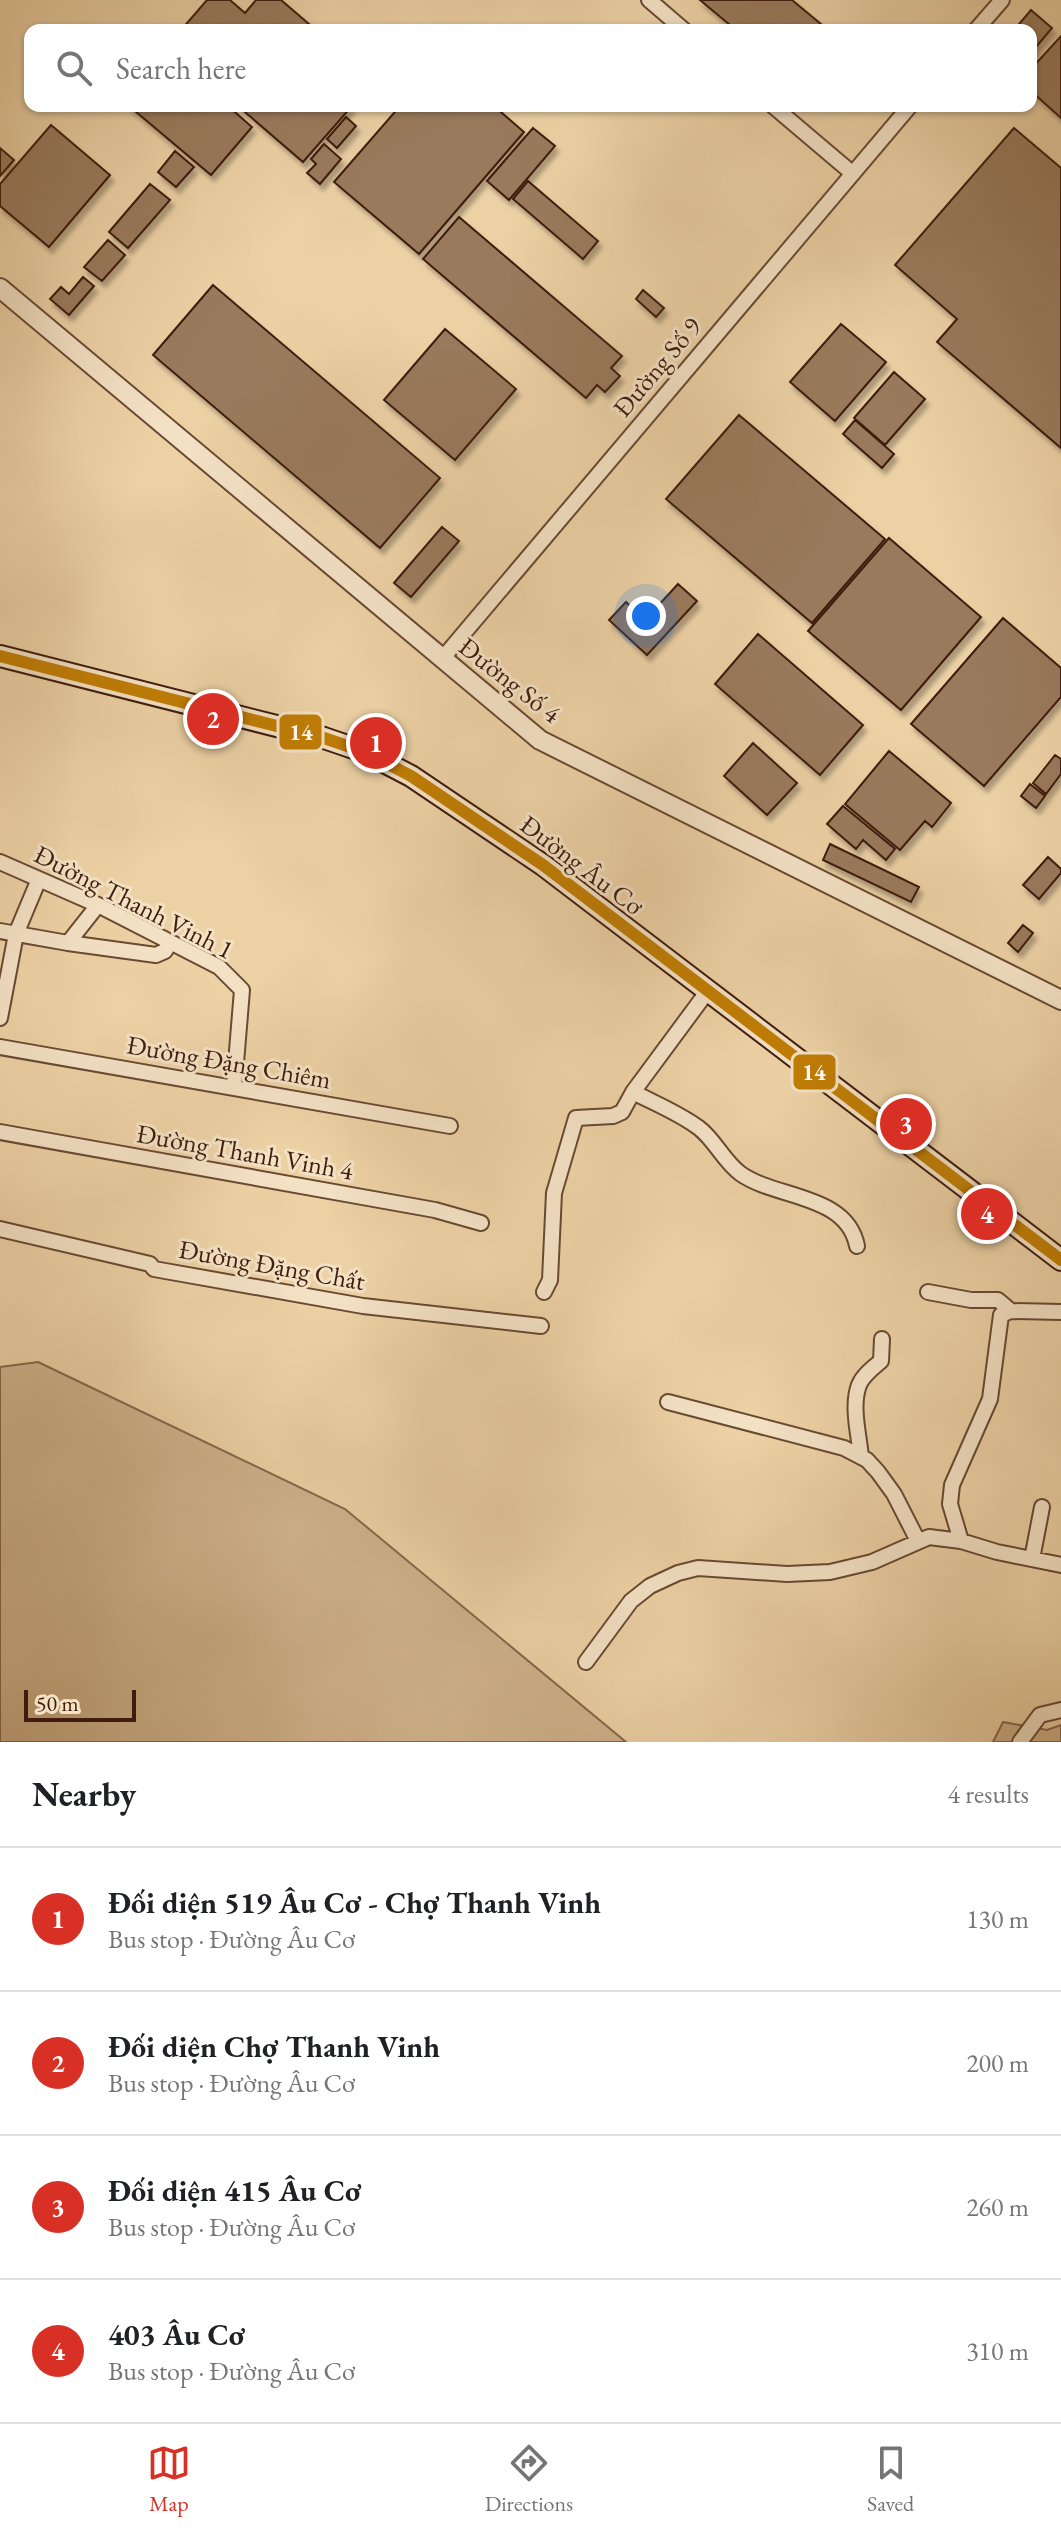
<!DOCTYPE html>
<meta charset="utf-8">
<style>
body{margin:0;font-family:"EB Garamond",serif;background:#f6f6f6;color:#202124}
.scale{position:absolute;left:24px;bottom:20px;width:112px;box-sizing:border-box;padding-left:8px;border:4px solid #3f1c0d;border-top:0;font-size:22px;line-height:28px;white-space:nowrap;color:#3f1c0d;-webkit-text-stroke:6px #f3e1c4;paint-order:stroke}
.you{position:absolute;left:646px;top:616px;width:28px;height:28px;margin:-20px;border:6px solid #fff;border-radius:50%;background:#1a73e8;box-shadow:0 0 0 12px #1a73e833}
.badge{display:grid;place-items:center;width:52px;height:52px;border-radius:50%;background:#d93025;color:#fff;font-size:26px;font-weight:700}
.pin{position:absolute;translate:-50% -50%;border:4px solid #fff;box-shadow:0 2px 8px #0006}
.list{margin:0;padding:0;list-style:none}
h2{display:flex;justify-content:space-between;align-items:center;height:104px;margin:0;padding:0 32px;font-size:34px}
h2 small{font-size:26px;font-weight:400;color:#757577}
.list li{display:grid;grid-template-columns:52px 1fr auto;gap:24px;align-items:center;box-sizing:border-box;height:144px;padding:0 32px;border-top:2px solid #e0e0e0}
.list b{display:block;font-size:30px;white-space:nowrap}
.list p{margin:0;font-size:26px;white-space:nowrap;color:#757577}
.list em{font-size:26px;font-style:normal;color:#757577}
.icon{flex:none;width:44px;height:44px;fill:none;stroke:currentColor;stroke-width:2;stroke-linecap:round;stroke-linejoin:round}
.map{position:relative;flex:none;width:1061px;height:1742px;overflow:hidden}
.search{position:absolute;background:#fff;box-shadow:0 2px 6px #0004;left:24px;right:24px;top:24px;height:88px;display:flex;align-items:center;gap:20px;box-sizing:border-box;padding:0 28px;border-radius:16px;color:#757577;font-size:30px}
.sheet{height:680px;background:#fff}
nav{display:flex;justify-content:space-around;align-items:center;box-sizing:border-box;height:112px;border-top:2px solid #e0e0e0;background:#fff;font-size:22px;color:#757577}
nav a{display:grid;justify-items:center;gap:4px}
nav .on{color:#d93025}
.map>svg:first-child{display:block}
.green{fill:#cfb28b;stroke:#87674c;stroke-width:2}
.building{fill:#997a5c;stroke:#3f1c0d;stroke-width:2;filter:url(#shadow)}
.lines{fill:none;stroke-linecap:round;stroke-linejoin:round}
.minor-casing{stroke:#6a4933;stroke-width:18}
.tertiary-casing{stroke:#6a4933;stroke-width:22}
.secondary-casing{stroke:#3f1c0d;stroke-width:24}
.minor{stroke:#f3e1c4;stroke-width:14}
.tertiary{stroke:#f3e1c4;stroke-width:18}
.secondary{stroke:#f3e1c4;stroke-width:20}
.bus-1-casing{stroke:#f3e1c4;stroke-width:18}
.bus-1{stroke:#c07d04;stroke-width:12}
.labels{text-anchor:middle;dominant-baseline:central;stroke-width:6;stroke-linejoin:round;paint-order:stroke}
.street-label{font-size:26px;fill:#3f1c0d;stroke:#f3e1c4}
.line-badge{stroke:#f3e1c4;stroke-width:3}
.badge-label{font-size:22px;text-anchor:middle;font-weight:bold;fill:#fff}
</style>
<div class="map">
<svg width="1061" height="1742" viewBox="0 0 1061 1742">
<defs>
<filter id="shadow"><feDropShadow dx="3.5" dy="6" stdDeviation="2" flood-color="#0004"/></filter>
</defs>
<rect width="100%" height="100%" fill="#ecd1a5"/>
<filter id="stains"><feTurbulence type="fractalNoise" baseFrequency=".0025" numOctaves="4"/><feColorMatrix values="0 0 0 0 .2 0 0 0 0 .09 0 0 0 0 .02 0 0 0 .5 -.17"/></filter>
<radialGradient id="worn" r=".72"><stop offset=".6" stop-color="#630" stop-opacity="0"/><stop offset="1" stop-color="#630" stop-opacity=".3"/></radialGradient>
<path class="green" d="M38 1362 345 1509 626 1742H0V1367Z
M1003 1722 1047 1730 1061 1725V1742H993Z"/>
<path class="building" d="M207 0H230L245 13 256 0H281L316 30H181Z
M700 0H792L827 29 736 30Z
M1031 10 1052 28 1031 53V30H1014Z
M1061 36V118L1031 91V69Z
M129 106H228L252 127 211 175Z
M238 106H352L303 162Z
M400 106H494L524 132 419 254 334 182Z
M346 117 356 126 337 148 327 139Z
M51 125 110 175 49 247 0 206V184Z
M533 128 555 146 509 200 487 181Z
M1014 128 1061 168V448L937 342 957 319 895 265Z
M324 144 341 159 320 184 307 173 316 164 311 159Z
M0 148 14 160 0 176Z
M175 151 194 167 176 187 158 172Z
M528 181 598 241 583 259 513 199Z
M150 184 170 200 128 248 109 232Z
M459 217 622 356 611 368 620 376 605 392 597 385 586 398 423 259Z
M108 240 125 255 102 281 84 267Z
M83 277 94 286 69 315 50 299 61 287 69 294Z
M213 285 440 478 380 548 153 355Z
M643 290 664 308 656 317 636 299Z
M841 324 886 362 835 421 790 382Z
M445 329 516 389 455 460 384 400Z
M894 372 925 399 885 445 854 418Z
M739 415 885 539 812 623 666 499Z
M855 420 894 454 882 468 843 434Z
M442 527 459 541 411 597 394 583Z
M889 538 981 617 901 710 808 631Z
M678 584 697 601 647 655 609 620 626 602 645 620Z
M1003 618 1061 668V697L984 786 911 724Z
M758 634 863 725 820 775 715 684Z
M753 743 797 783 767 815 724 776Z
M889 751 951 803 932 827 925 821 900 850 845 804Z
M1055 755 1061 759V774L1046 794 1033 783Z
M1030 784 1045 796 1036 808 1021 796Z
M843 806 895 849 886 860 863 840 856 849 827 824Z
M830 844 919 887 911 902 823 860Z
M1048 857 1061 869V873L1039 899 1023 885Z
M1023 925 1033 933 1018 952 1008 943Z"/>
<g class="lines">
<defs>
<path id="minor" d="M649 0 684 30
M976 30 1002 0
M773 106 852 173
M442 659 910 106
M0 862 98 905 219 967 242 990 234 1087
M0 931 68 943 98 905
M68 943 156 955 165 951 170 942
M0 1018 16 934 39 879
M0 1047 450 1126
M633 1092C654 1103 679 1113 699 1128 715 1140 724 1162 741 1174 777 1199 847 1194 857 1246
M0 1132 435 1210 481 1223
M0 1229 150 1264 154 1269 363 1306 541 1326
M544 1292 550 1280 554 1193 576 1118 613 1116 622 1112 633 1092 707 992
M928 1292 971 1300H998L1011 1311
M668 1402 844 1448 867 1460 878 1472 894 1494 918 1541
M861 1457C859 1435 851 1406 859 1385 863 1375 873 1368 881 1361L882 1339
M961 1541 950 1504 952 1485 990 1399 1001 1315 1011 1311 1061 1312
M1032 1559 1042 1507
M586 1662 631 1601 650 1586 678 1573 698 1568 787 1574 830 1572 872 1562 929 1537 961 1541 997 1552 1061 1565
M1020 1742 1040 1715 1061 1710"/>
<path id="tertiary" d="M0 288 540 740 1061 1000"/>
<path id="secondary" d="M0 656 324 738 365 752 411 776 543 865 1061 1260"/>
</defs>
<use href="#minor" class="minor-casing"/>
<use href="#tertiary" class="tertiary-casing"/>
<use href="#secondary" class="secondary-casing"/>
<use href="#minor" class="minor"/>
<use href="#tertiary" class="tertiary"/>
<use href="#secondary" class="secondary"/>
<defs>
<path id="bus-1" d="M0 656 324 738 365 752 411 776 543 865 1061 1260"/>
</defs>
<use href="#bus-1" class="bus-1-casing"/>
<use href="#bus-1" class="bus-1"/>
</g>
<g class="labels">
<g class="street-label">
<text transform="translate(657 367) rotate(-50)">Đường Số 9</text>
<text transform="translate(510 680) rotate(38)">Đường Số 4</text>
<text transform="translate(582 865) rotate(37)">Đường Âu Cơ</text>
<text transform="translate(134 902) rotate(27)">Đường Thanh Vinh 1</text>
<text transform="translate(229 1062) rotate(10)">Đường Đặng Chiêm</text>
<text transform="translate(245 1152) rotate(10)">Đường Thanh Vinh 4</text>
<text transform="translate(272 1265) rotate(10)">Đường Đặng Chất</text>
</g>
</g>
<g class="line-badge">
<rect x="278" y="713" width="45" height="38" rx="8" fill="#c07d04"/>
<rect x="792" y="1053" width="45" height="38" rx="8" fill="#c07d04"/>
</g>
<g class="badge-label">
<text x="301" y="740">14</text>
<text x="814" y="1080">14</text>
</g>
<rect width="100%" height="100%" filter="url(#stains)"/>
<rect width="100%" height="100%" fill="url(#worn)"/>
</svg>
<div class="scale">50 m</div>
<div class="you"></div>
<div class="pin badge" style="left:376px;top:743px">1</div>
<div class="pin badge" style="left:213px;top:719px">2</div>
<div class="pin badge" style="left:906px;top:1124px">3</div>
<div class="pin badge" style="left:987px;top:1214px">4</div>
<div class="search"><svg class="icon" aria-label="search" viewBox="0 0 24 24"><circle cx="10" cy="10" r="6"/><path d="M15 15l6 6"/></svg>Search here</div>
</div>
<section class="sheet">
<h2>Nearby<small>4 results</small></h2>
<ul class="list">
<li><span class="badge">1</span><div><b>Đối diện 519 Âu Cơ - Chợ Thanh Vinh</b><p>Bus stop · Đường Âu Cơ</p></div><em>130 m</em></li>
<li><span class="badge">2</span><div><b>Đối diện Chợ Thanh Vinh</b><p>Bus stop · Đường Âu Cơ</p></div><em>200 m</em></li>
<li><span class="badge">3</span><div><b>Đối diện 415 Âu Cơ</b><p>Bus stop · Đường Âu Cơ</p></div><em>260 m</em></li>
<li><span class="badge">4</span><div><b>403 Âu Cơ</b><p>Bus stop · Đường Âu Cơ</p></div><em>310 m</em></li>
</ul>
</section>
<nav>
<a class="on"><svg class="icon" aria-label="map" viewBox="0 0 24 24"><path d="M3 6l6-2 6 2 6-2v14l-6 2-6-2-6 2zM9 4v14M15 6v14"/></svg>Map</a>
<a><svg class="icon" aria-label="directions" viewBox="0 0 24 24"><path d="M12 3l9 9-9 9-9-9zM9 14v-3h6M13 9l2 2-2 2"/></svg>Directions</a>
<a><svg class="icon" aria-label="saved" viewBox="0 0 24 24"><path d="M7 4h10v16l-5-4-5 4z"/></svg>Saved</a>
</nav>
